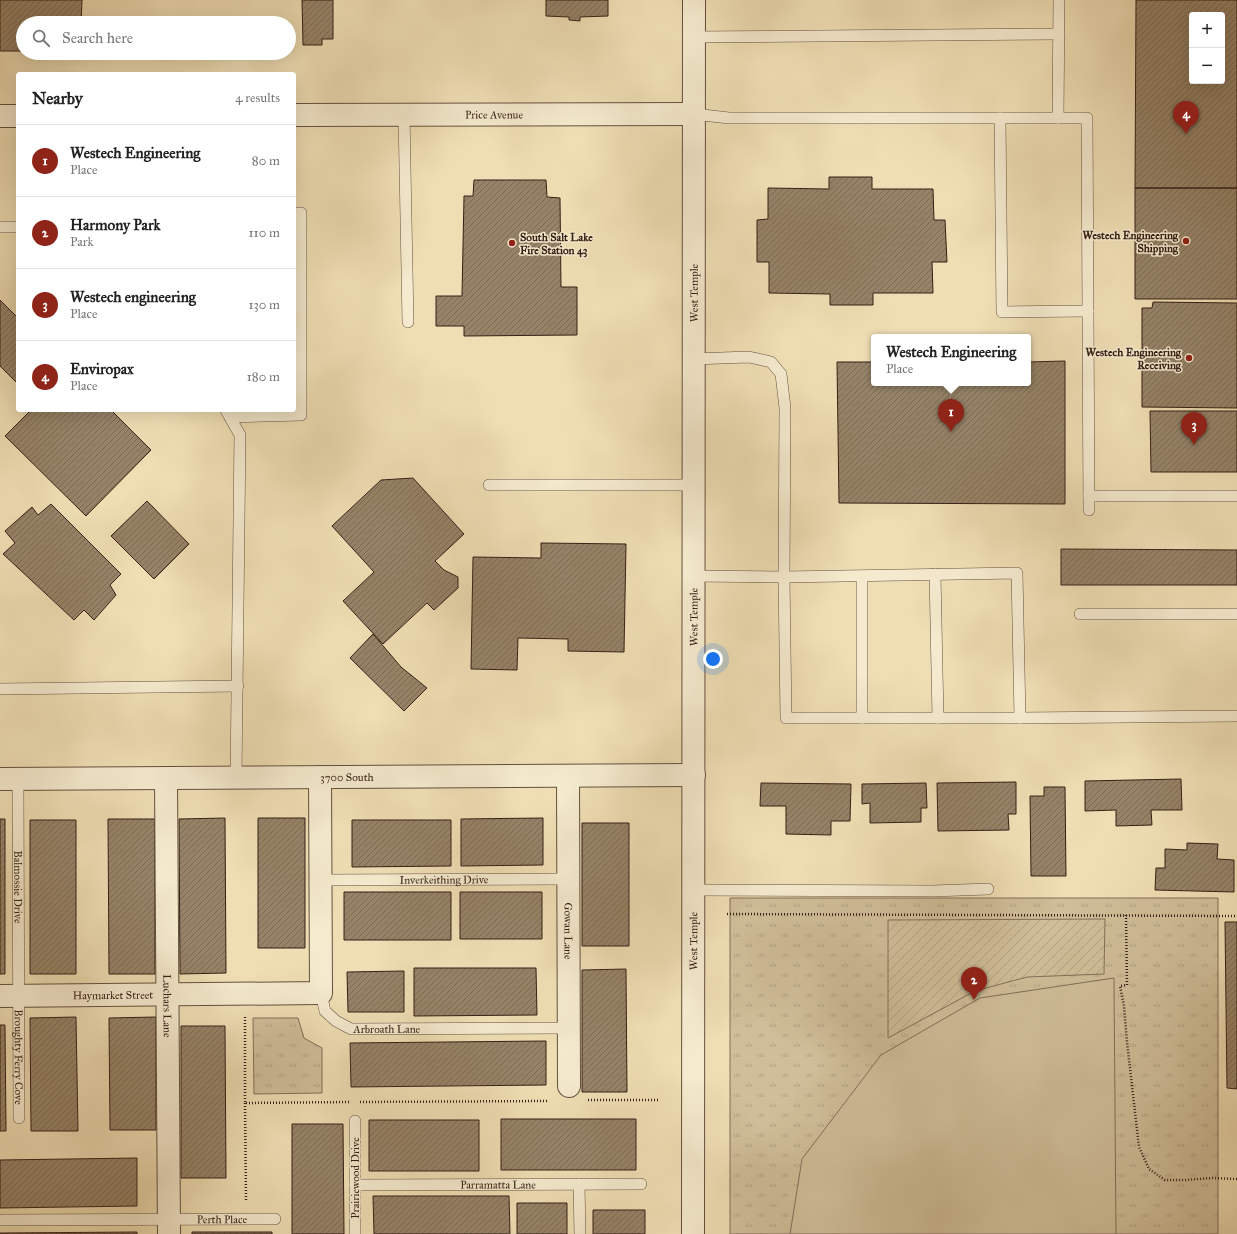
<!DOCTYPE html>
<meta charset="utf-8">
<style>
body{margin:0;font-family:"IM FELL Great Primer",serif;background:#f2f2f2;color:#222}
.controls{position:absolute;right:12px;top:12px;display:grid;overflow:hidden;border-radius:4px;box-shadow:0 4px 16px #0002}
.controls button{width:36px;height:36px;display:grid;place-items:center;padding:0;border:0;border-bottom:1px solid #e0e0e0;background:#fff;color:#222;font:20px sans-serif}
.you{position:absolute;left:713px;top:659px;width:14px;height:14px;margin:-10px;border:3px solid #fff;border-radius:50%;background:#1a73e8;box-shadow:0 0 0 6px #1a73e833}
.badge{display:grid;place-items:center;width:26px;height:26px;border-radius:50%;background:#8f2418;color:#fff;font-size:13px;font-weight:700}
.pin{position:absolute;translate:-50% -33px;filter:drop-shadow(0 1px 2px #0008)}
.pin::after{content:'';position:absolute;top:21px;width:14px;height:12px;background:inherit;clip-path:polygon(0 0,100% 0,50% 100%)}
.popup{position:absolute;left:871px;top:334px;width:160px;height:52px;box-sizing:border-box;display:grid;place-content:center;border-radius:4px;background:#fff;filter:drop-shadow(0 1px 3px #0005);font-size:13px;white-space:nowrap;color:#767676}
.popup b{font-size:15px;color:#222}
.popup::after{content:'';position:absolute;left:50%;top:100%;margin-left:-8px;border:8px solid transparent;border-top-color:#fff}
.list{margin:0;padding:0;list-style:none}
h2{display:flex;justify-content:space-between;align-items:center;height:52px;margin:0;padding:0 16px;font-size:17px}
h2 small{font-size:13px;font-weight:400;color:#767676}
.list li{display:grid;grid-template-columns:26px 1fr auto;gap:12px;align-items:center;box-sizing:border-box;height:72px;padding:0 16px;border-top:1px solid #e0e0e0}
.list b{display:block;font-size:15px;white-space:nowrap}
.list p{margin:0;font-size:13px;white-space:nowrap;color:#767676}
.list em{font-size:13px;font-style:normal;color:#767676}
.icon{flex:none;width:22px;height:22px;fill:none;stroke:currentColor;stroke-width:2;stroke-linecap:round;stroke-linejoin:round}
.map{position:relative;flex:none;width:1237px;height:1234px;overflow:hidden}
.search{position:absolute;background:#fff;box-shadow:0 4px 16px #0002;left:16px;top:16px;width:280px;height:44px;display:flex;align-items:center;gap:10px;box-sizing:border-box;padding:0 14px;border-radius:22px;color:#767676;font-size:15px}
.panel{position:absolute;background:#fff;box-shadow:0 4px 16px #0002;left:16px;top:72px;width:280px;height:340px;border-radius:4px}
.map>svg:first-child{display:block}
.grass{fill:url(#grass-tufts);stroke:#826f58}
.garden{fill:url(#garden-furrows);stroke:#826f58}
.pitch{fill:#cfbe99;stroke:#826f58}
.building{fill:url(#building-hatch);stroke:#352016;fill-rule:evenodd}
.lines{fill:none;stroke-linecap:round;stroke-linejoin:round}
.service-casing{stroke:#64503e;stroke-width:12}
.minor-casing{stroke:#64503e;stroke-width:24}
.tertiary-casing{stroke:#64503e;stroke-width:24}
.path{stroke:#352016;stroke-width:2.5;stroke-dasharray:1 2;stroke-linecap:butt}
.service{stroke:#f5eace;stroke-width:11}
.minor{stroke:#f5eace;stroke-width:22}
.tertiary{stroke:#f5eace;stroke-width:22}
.poi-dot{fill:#8f2418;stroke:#f5eace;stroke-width:1.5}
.labels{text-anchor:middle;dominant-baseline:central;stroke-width:3;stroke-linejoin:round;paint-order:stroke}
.street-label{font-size:11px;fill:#352016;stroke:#f5eace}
.poi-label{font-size:11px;font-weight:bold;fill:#352016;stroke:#f5eace;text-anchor:end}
</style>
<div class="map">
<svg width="1237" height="1234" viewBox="0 0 1237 1234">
<defs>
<pattern id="grass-tufts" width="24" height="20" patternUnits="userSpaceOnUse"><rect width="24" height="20" fill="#cfbe99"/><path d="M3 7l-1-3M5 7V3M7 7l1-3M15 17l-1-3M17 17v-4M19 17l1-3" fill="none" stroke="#b2a383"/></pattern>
<pattern id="garden-furrows" width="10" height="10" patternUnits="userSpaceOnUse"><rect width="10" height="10" fill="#cfbe99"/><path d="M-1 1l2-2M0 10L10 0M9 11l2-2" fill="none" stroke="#b2a383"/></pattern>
<pattern id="building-hatch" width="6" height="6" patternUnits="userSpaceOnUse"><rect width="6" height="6" fill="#968368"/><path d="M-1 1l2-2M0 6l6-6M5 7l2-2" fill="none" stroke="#7b6b55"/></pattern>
</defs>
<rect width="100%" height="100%" fill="#efdeb4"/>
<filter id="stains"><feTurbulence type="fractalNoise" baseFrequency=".005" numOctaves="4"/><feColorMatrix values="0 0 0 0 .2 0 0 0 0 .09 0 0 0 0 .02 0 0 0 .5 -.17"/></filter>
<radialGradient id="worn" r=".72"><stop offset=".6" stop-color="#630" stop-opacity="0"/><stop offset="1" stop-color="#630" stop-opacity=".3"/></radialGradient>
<path class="grass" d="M730 898H1218V1234H730Z
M253 1018H298L304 1038 322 1048V1093L254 1094Z"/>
<path class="garden" d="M1105 919 1104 974 1027 977 975 991 888 1038V920Z"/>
<path class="pitch" d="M1114 978 1116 1234H790L802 1159 881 1055 980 998Z"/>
<path class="building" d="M0 0H82L81 23H23V51H0Z
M302 0H333V39H322V45H303Z
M546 0H608V16L580 17V21L569 20V17L546 16Z
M1136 0H1237V188H1135ZM1192 15H1222V81H1192Z
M829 177H872V189H933L934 220H945L947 262H932L933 293H873V305H830V294L769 293V262H757V220L768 219V188L829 189Z
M474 180H546L547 197 560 198 561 287H577V335L464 336V326H436V296H462L464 196H473Z
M1135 188H1237V299H1135Z
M0 300 18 318V384L0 366Z
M1153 302 1237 303V408L1142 407V308H1152Z
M1065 361V504L839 503 837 362H874V383H1028V362Z
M31 410H111L151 450 86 516 5 436Z
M1150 411H1237V472H1151Z
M413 478 464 534 435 561 444 570 458 577V588L434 610 427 603 383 644 343 601 374 572 332 526 381 480Z
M147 501 189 544 154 579 111 536Z
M51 504 121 574 110 585 116 595 94 620 84 610 74 620 3 554 15 543 5 531 32 507 38 515Z
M541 543 626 544 624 652 568 651V639L518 638 517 670 471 669 473 557 541 558Z
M1061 549 1237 550V585H1061Z
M373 634 401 667 427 688 404 711 350 658Z
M1181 779 1182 810H1151L1152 825 1116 826V810L1085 811V781Z
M1016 782V814H1008L1009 830 938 831 937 783Z
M761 783 851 784 850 821H831V835L786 834V806H760Z
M926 783 927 808H921V822L870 823V803L862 804V784Z
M1044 787H1065L1066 876H1031L1030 796H1044Z
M225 818 226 973 180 974 179 819Z
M258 818H305V948H258Z
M543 818V865L461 866V819Z
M0 819H5V974H0Z
M108 819H155V974H109Z
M30 820H76V974H30Z
M352 820H451V866L352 867Z
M582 823H629V946H582Z
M1187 843 1218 844 1217 859 1234 860V892L1155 890 1156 868H1165V849L1187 850Z
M344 892H451V940H344Z
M460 892H542V939H460Z
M1225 922H1237V1089L1227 1088Z
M414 968H536L537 1015 414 1016Z
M626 969 627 1092H582V970Z
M404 971V1012H348L347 972Z
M76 1017 78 1131H31L30 1018Z
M156 1017V1130H110L109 1018Z
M0 1025H5L6 1131H0Z
M181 1026H225L226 1178H181Z
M546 1041V1085L351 1087 350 1043Z
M501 1119H636V1170H501Z
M369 1120H479V1171H369Z
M292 1124H343L344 1234H292Z
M137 1158V1206L0 1208V1160Z
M373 1196H509L510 1234H374Z
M517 1203H567V1234H517Z
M593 1210H645V1234H593Z
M137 1232V1234H0V1233Z
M192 1232H272V1234H192Z"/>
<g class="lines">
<defs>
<g id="service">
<path d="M694 37 1059 34"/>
<path d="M694 114 729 118H1087L1089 510"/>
<path d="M404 115 408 322"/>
<path d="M1000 118 1002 312 1088 311"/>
<path d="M1058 118 1059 0"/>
<path d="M0 227H18"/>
<path d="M693 359 749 357 771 362 781 374 785 408 784 577 786 718H1020L1237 716"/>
<path d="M226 410 240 435 236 778"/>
<path d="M230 417 301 415V213H294"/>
<path d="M489 485H694"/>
<path d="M1089 496H1237"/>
<path d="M935 574 938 718"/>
<path d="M694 576 784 577 1017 573 1020 718"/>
<path d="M1080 614H1237"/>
<path d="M0 689 238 686"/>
<path d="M862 718V576"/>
<path id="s1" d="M18 779 19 1118"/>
<path id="s2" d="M320 880 568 879"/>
<path d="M694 890 933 891 988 889"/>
<path id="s3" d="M321 993 325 1011 336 1021 351 1029 568 1028"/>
<path d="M355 1121V1234"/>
<path d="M579 1184 580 1234"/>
<path id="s4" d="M355 1185 641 1184"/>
<path id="s5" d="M0 1220 275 1219"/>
</g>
<g id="minor">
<path id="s6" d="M294 115 694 114"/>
<path d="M0 116H18"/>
<path id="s7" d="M568 776 569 1086"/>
<path id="s8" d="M166 778 169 1234"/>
<path id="s9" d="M0 779 694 775"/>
<path id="s10" d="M0 996 321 993 320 777"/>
</g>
<g id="tertiary">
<path id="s11" d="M693 1234 694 0"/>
</g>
</defs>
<use href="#service" class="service-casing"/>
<use href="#minor" class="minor-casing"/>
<use href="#tertiary" class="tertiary-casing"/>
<path class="path" d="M727 914 1237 916
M1126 915 1127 985 1120 986 1124 1006 1127 1042 1139 1147 1149 1169 1165 1180H1185L1212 1178 1237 1179
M245 1017V1103L349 1102
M588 1100H659
M360 1102 549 1101
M245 1103 246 1200"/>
<use href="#service" class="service"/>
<use href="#minor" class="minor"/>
<use href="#tertiary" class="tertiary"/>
</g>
<g class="poi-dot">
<circle cx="1186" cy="241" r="4"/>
<circle cx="512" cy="243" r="4"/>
<circle cx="1189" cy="358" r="4"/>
</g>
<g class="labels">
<g class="street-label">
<text stroke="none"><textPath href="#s6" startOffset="200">Price Avenue</textPath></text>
<text stroke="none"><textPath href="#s11" startOffset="941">West Temple</textPath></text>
<text stroke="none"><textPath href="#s11" startOffset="617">West Temple</textPath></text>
<text stroke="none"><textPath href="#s9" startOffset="347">3700 South</textPath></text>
<text stroke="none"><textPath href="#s2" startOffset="124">Inverkeithing Drive</textPath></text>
<text stroke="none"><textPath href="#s1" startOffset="108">Balmossie Drive</textPath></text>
<text stroke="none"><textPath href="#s7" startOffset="155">Gowan Lane</textPath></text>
<text stroke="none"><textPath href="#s11" startOffset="293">West Temple</textPath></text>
<text stroke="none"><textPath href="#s10" startOffset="113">Haymarket Street</textPath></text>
<text stroke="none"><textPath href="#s8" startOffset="228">Luchars Lane</textPath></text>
<text stroke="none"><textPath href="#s3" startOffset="86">Arbroath Lane</textPath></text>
<text stroke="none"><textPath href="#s1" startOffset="278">Broughty Ferry Cove</textPath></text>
<text transform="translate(355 1178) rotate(-90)">Prairiewood Drive</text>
<text stroke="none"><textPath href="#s4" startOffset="143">Parramatta Lane</textPath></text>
<text stroke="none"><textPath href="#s5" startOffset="222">Perth Place</textPath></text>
</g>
<g class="poi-label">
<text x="1178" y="235">Westech Engineering<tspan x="1178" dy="13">Shipping</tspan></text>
<text x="520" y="237" text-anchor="start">South Salt Lake<tspan x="520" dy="13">Fire Station 43</tspan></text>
<text x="1181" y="352">Westech Engineering<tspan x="1181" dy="13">Receiving</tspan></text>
</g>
</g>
<rect width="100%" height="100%" filter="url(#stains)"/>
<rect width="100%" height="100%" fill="url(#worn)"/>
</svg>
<div class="controls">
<button>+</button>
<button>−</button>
</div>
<div class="you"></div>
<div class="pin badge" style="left:951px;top:432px">1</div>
<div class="popup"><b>Westech Engineering</b>Place</div>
<div class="pin badge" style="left:974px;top:1000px">2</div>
<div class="pin badge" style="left:1194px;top:445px">3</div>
<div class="pin badge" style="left:1186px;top:134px">4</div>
<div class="search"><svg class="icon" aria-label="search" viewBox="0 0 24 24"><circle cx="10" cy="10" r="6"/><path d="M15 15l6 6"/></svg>Search here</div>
<section class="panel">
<h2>Nearby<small>4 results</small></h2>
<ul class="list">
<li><span class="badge">1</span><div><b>Westech Engineering</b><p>Place</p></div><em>80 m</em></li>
<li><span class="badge">2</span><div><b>Harmony Park</b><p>Park</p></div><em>110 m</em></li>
<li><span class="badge">3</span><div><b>Westech engineering</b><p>Place</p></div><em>130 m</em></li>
<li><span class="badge">4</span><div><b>Enviropax</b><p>Place</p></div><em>180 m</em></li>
</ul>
</section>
</div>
